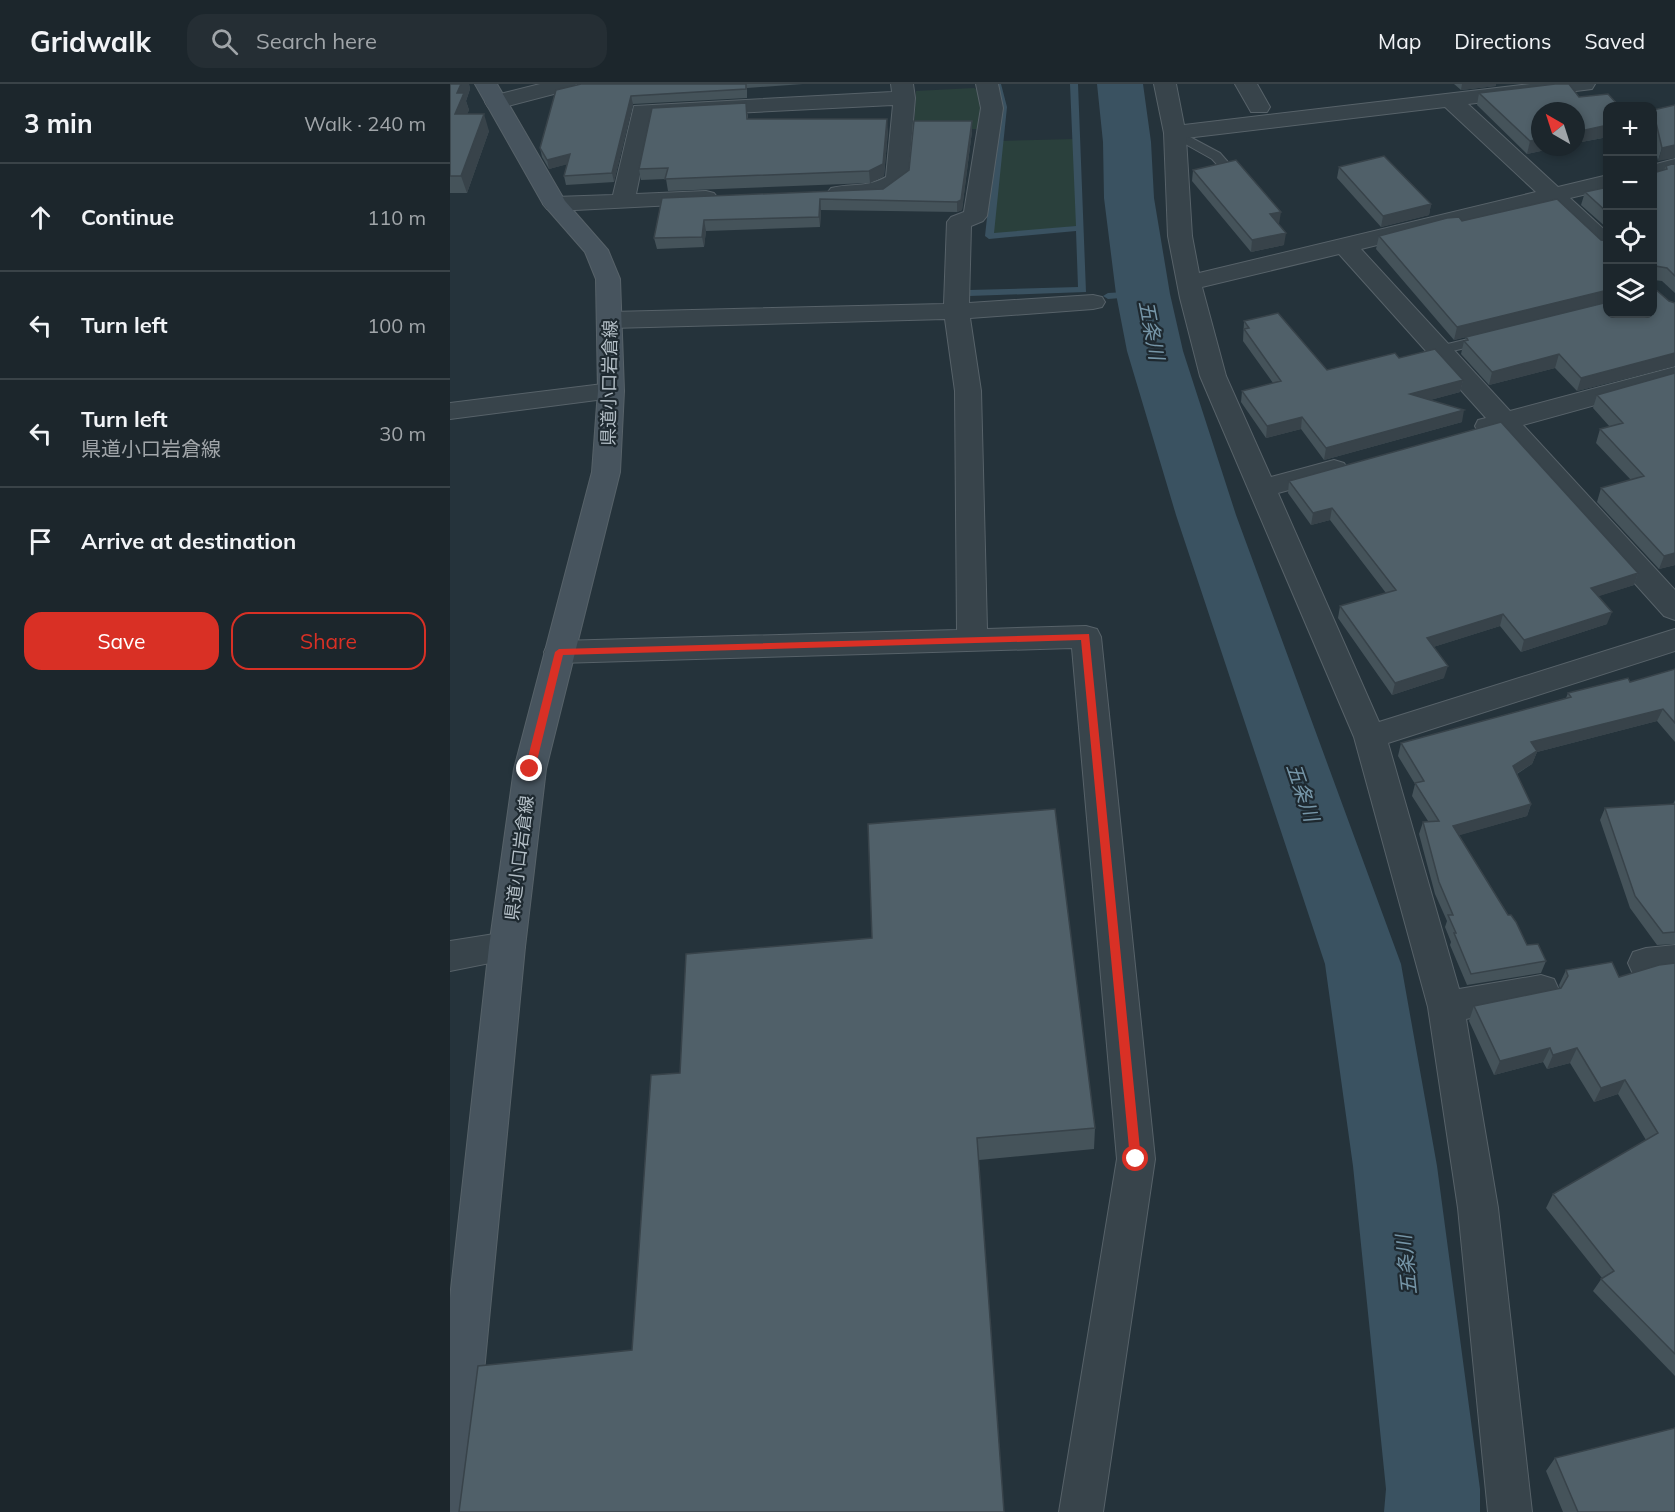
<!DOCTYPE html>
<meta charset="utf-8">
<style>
body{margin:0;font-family:Mulish,"Noto Sans JP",sans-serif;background:#252e34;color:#f1f3f6}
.controls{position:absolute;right:18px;top:18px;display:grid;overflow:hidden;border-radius:12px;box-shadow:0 3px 9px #0003}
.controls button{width:54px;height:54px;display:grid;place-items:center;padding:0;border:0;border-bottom:2px solid #3a4348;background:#1c262c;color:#f1f3f6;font:30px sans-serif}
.compass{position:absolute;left:1081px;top:18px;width:54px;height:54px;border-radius:50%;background:#1c262c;box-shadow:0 3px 9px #0003;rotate:321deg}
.stop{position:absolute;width:18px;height:18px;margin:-14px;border:4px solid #d93025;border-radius:50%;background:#fff}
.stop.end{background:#d93025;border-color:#fff;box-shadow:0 2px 6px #0008}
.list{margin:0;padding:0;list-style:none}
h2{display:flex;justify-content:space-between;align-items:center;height:78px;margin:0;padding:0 24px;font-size:26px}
h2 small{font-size:20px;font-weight:400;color:#a0a5a9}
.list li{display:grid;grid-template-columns:39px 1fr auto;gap:18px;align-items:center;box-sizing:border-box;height:108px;padding:0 24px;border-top:2px solid #3a4348}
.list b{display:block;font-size:22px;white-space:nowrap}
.list p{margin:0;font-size:20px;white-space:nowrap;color:#a0a5a9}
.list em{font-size:20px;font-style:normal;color:#a0a5a9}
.actions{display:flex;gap:12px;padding:18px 24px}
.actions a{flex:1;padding:14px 0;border:2px solid #d93025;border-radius:18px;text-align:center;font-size:21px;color:#d93025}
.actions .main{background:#d93025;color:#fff}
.icon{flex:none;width:33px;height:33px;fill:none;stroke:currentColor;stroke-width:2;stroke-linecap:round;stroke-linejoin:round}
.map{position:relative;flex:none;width:1225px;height:1428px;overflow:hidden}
header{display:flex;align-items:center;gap:36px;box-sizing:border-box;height:84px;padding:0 30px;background:#1c262c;border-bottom:2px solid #3a4348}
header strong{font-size:28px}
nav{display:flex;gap:33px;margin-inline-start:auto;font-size:21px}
.search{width:420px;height:54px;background:#252e34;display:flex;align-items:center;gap:15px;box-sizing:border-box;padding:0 21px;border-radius:18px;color:#a0a5a9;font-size:22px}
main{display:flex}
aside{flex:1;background:#1c262c}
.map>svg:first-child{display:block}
.green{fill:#2a403c}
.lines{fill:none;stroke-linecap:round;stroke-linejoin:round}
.stream{fill:#3a5261;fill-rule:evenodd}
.river{fill:#3a5261;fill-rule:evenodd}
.service-casing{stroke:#576269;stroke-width:2}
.minor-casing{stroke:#576269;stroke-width:2}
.secondary-casing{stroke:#576269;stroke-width:2}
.service{fill:#38444b;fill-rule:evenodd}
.minor{fill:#38444b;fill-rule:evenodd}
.secondary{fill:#47545e;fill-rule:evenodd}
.wall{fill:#45535a}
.shaded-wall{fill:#38434a}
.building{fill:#506069;stroke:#38434a;stroke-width:1.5}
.route{fill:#d93025}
.labels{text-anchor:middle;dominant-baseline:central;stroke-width:4.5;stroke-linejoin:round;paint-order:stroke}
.street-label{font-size:18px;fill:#b4bfc7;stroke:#1e2930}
.water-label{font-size:20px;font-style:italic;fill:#7696a8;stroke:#1e2930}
</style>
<header>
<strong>Gridwalk</strong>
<div class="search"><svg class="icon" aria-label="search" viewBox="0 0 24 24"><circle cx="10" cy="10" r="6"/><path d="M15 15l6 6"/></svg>Search here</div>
<nav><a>Map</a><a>Directions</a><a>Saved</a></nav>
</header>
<main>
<aside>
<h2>3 min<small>Walk · 240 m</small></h2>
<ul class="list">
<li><svg class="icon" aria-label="ahead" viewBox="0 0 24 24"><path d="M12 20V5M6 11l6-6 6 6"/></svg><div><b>Continue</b></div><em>110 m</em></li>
<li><svg class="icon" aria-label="left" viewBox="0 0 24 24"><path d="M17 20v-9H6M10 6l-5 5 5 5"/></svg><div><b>Turn left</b></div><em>100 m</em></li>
<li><svg class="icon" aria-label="left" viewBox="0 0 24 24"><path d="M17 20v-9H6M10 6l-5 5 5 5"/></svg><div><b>Turn left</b><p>県道小口岩倉線</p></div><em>30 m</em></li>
<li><svg class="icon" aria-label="arrive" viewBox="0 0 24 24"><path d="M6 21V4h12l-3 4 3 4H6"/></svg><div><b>Arrive at destination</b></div></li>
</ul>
<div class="actions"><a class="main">Save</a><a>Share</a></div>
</aside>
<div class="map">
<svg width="1225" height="1428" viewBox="0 0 1225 1428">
<rect width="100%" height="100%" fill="#25333b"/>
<path class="green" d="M524 4 531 8 533 45H464L466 7Z
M625 55 627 142 541 151 552 57Z"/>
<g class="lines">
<path class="stream" d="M543 0H551L557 23 544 149 626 142 620 0H628L636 208 519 212 514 209 519 206 628 203 626 147 539 155 535 152 549 23Z
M693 207 696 208V212L658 215 653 212 658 209Z"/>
<path class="river" d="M647 0H693L701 58 704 114 720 210 733 267 786 431 951 880 987 1082 1030 1405V1428H934L936 1405 903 1082 875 880 726 431 677 267 666 210 654 114 653 58Z"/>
<defs>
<path id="service" d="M725 45 770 69 784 85 782 88H774L762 75 721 52 719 49Z
M1035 251 1040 252V258L990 270 983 266 985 263Z"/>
<path id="minor" d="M90 0H126L123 5 46 25 38 23 35 18 38 13Z
M441 0H463L465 14 458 96C443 118 404 120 381 114L377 109 381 104C402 99 416 104 436 93L443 21 202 33 186 110 256 107 264 109 268 114 264 119 105 127 97 125 93 120 97 115 105 113 163 111 184 22 442 8Z
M526 0H548L553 24 537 132 533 137 521 142 519 219 643 211 652 213 655 218 652 223 643 225 520 234 531 307 537 545 636 542 647 545 651 553 705 1075 653 1428H609L667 1075 622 564 109 579 98 576 94 568 98 560 109 557 507 546 505 307 495 235 161 244 152 241 148 236 152 231 161 228 494 220 497 138 501 133 514 128 531 24Z
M704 0H726L734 41 1080 0H1145L1142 5 1134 6 1018 20 1108 103 1158 91V105L1120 114 1158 149V169L1149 167 1098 119 911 165 1060 327 1225 283V299L1073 341 1225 506V536L1214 532 1049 348 1038 351 1028 348 1025 342 1028 336 1036 334 889 170 752 203 776 292 821 393 884 376 894 379 898 385 894 391 828 409 929 638 1225 545V567L938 659 1009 905 1091 891 1104 895 1109 906 1104 917 1016 935 1048 1124 1082 1428H1038L1008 1124 978 923 904 653 750 292 730 214 718 152 714 49ZM995 23 1086 108 749 189 742 152 736 54Z
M785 0H807L820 23 817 28H801Z
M1225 75V89L1202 95V81Z
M161 299 170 301 174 307 170 313 0 335V319Z
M57 848 70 853 75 863 70 873 0 887V857Z
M1225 861V891L1196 894 1183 890 1178 879 1183 868 1196 864Z"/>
<path id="secondary" d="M25 0H47L115 117 158 166 170 195 174 307 170 388 96 685 75 863 22 1412 16 1428H0V1214L39 863 64 685 142 388 148 307 146 195 135 168 93 120Z"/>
</defs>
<use href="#service" class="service-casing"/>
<use href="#minor" class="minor-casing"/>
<use href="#secondary" class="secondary-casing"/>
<use href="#service" class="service"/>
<use href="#minor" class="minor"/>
<use href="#secondary" class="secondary"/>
</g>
<path class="wall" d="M0 0H19L20 5 16 17 19 26 17 30 39 47 17 109H0Z
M131 0H353L297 4V14L183 20 164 98 116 101 114 92 117 80 99 85 92 73 90 64Z
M1004 0H1046V2L1011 6Z
M1029 9 1129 13 1158 53 1126 59V27L1090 63H1109L1077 70 1027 21Z
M1225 21 1208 77 1203 54V26Z
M298 30V35L438 47 434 92 420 99 218 107 216 95 191 96 189 85Z
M522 47 512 126 507 128 371 126 370 143 256 147 254 163 207 165 204 154 212 114 433 105Z
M1225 79V209L1212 197 1204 196V204L1219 217 1225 219V282L1127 307 1105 284 1039 301 1011 270 1014 257 1015 256 1016 253 1064 241 1004 256 926 165 929 152 997 134 1009 133 1012 137 1107 115 1151 156 1158 157V230H1203V89L1214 86 1216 82Z
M889 83 981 120 979 131 931 143 887 94Z
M743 86 829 140H828L834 161 801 168 742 97Z
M1158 99V145L1131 121 1135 108 1154 104 1155 100Z
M794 237 877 286 949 274 1013 296 1010 308 980 316 1012 338 874 376 851 345 816 354 791 318 792 307 823 299 793 257Z
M1225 289V481L1209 485 1147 418 1151 404 1181 396 1146 359 1150 345 1160 343 1143 324 1147 311Z
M839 397 1188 489 1184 501 1148 512 1157 540 1071 568 1050 542 983 563 994 594 942 611 888 534 890 522 936 509 880 436 861 441 838 409Z
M1225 585V658L1207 637 1087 668 1082 680 1067 690 1081 720 1077 732 1009 751 1077 861 1096 877 1091 889 1017 901 1000 861 1001 858 995 843 997 837 985 810 969 750 973 738 978 737 962 712 965 700 948 672 951 659 1116 614 1118 609 1180 598Z
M1225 716V860L1207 861 1180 824 1150 736 1155 724 1223 720Z
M1225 879V1292L1143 1207 1152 1194 1096 1124 1103 1110 1196 1056 1168 1010 1144 1018 1120 979 1097 985 1093 978 1044 991 1019 937 1024 922 1110 905 1109 901 1116 886 1169 893Z
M201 991 645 1044 644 1065 529 1076 182 1266Z
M1105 1374 1225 1428H1113L1096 1387Z"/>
<path class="shaded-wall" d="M11 0H19L20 5 16 17 19 26 10 47 5 30 7 9Z
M1012 0H1046V2L1011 6Z
M181 12 183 20 164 98 162 89Z
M34 30 39 47 17 109 11 92Z
M437 35 438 47 434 92 420 99 419 87Z
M522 37V47L512 126 507 128V118Z
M1158 41V53L1126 59V48Z
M1090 55V63H1109L1077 70 1080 57Z
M1225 61V74L1208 77 1212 64Z
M120 70 122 79 99 85 97 76Z
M370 115 371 126 370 143 369 133Z
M981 120 979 131 931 143 933 132Z
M831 128 829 140 819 142 820 130Z
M254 136 256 147 254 163 252 153Z
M836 149 834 161 801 168 802 156Z
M1158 206V219L1004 256 1007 243Z
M1225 269V282L1127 307 1131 294Z
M1109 270 1105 284 1039 301 1042 288Z
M1013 296 1010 308 958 322 960 310Z
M1014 326 1012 338 874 376 876 364Z
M852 333 851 345 816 354 817 342Z
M882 424 880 436 861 441 863 429Z
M1225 469V481L1209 485 1214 472Z
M1188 489 1184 501 1137 516 1141 504Z
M1162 528 1157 540 1071 568 1074 556Z
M1053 530 1050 542 974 566 977 554Z
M998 582 994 594 942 611 945 599Z
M1213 625 1207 637 1087 668 1082 680 1059 694 1063 682 1081 658Z
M1081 720 1077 732 1000 754 1003 742Z
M1100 964 1093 978 1044 991 1050 977Z
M1127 964 1120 979 1097 985 1103 971Z
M1175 996 1168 1010 1144 1018 1151 1004Z"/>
<path class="building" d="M0 0H11L7 9H14L5 30H34L11 92H0Z
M131 0H296V5L181 12 162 89 114 92 120 70 97 76 90 64 106 6Z
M1105 0H1119L1129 13 1158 10 1169 22H1158V41L1126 48V27H1090V55L1080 57 1029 9Z
M296 19 297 35H437L433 80 419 87 215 95 218 84 189 85 202 24Z
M1225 21V61L1212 64 1203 26Z
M464 37H522L511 116 507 118 370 115 369 133 254 136 252 153 204 154 212 114 433 105 459 86Z
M934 72 981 120 933 132 889 83Z
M786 76 831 128 820 130 836 149 802 156 743 86Z
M1225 79V192L1217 184 1205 182 1204 204 1219 217 1225 219V269L1131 294 1109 270 1042 288 1014 257 1018 256 1016 253 1158 218V230H1203V89L1217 85 1216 82Z
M1158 103V129L1135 108Z
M1107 115 1151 156 1158 157V206L1007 243 929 152 997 134 1009 133 1012 137Z
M828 229 877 286 945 269 949 274 985 265 1013 296 960 310 1014 326 876 364 852 333 817 342 792 307 831 297 794 245 799 244 794 237Z
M1225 289V469L1214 472 1151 404 1194 392 1150 345 1173 339 1147 311Z
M1051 338 1188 489 1141 504 1162 528 1074 556 1053 530 977 554 998 582 945 599 890 522 946 506 882 424 863 429 839 397Z
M1225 585V639L1213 625 1081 658 1087 667 1063 682 1081 720 1003 742 1058 831H1061L1066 838 1077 861 1088 860 1096 877 1021 890 1004 849H1006L998 831H1003L989 798 973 738 989 737 965 699 974 697 951 659 1121 613 1118 609 1178 594 1180 598Z
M1225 720V848L1213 849 1185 812 1155 724Z
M605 725 645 1044 527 1054 554 1428H9L28 1282 182 1266 201 991 230 989 236 870 422 854 418 740Z
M1162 878 1169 893 1209 881 1225 879V1270L1151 1195 1164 1187 1103 1110 1208 1049 1175 996 1151 1004 1127 964 1103 971 1100 964 1050 977 1024 922 1111 904 1118 892 1116 886Z
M1225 1344V1428H1128L1105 1374Z"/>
<path class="route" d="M639 550 691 1075 686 1080 680 1075 631 556 113 571 85 685 80 689 75 685 105 568 109 565Z"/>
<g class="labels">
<g class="street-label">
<text transform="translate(159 299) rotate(-89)">県道小口岩倉線</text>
<text transform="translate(69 774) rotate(-83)">県道小口岩倉線</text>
</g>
<g class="water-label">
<text transform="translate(702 246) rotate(79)">五条川</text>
<text transform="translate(853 708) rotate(71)">五条川</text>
<text transform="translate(956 1181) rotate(-96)">五条川</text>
</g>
</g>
</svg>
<div class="controls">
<button>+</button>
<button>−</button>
<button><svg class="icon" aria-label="locate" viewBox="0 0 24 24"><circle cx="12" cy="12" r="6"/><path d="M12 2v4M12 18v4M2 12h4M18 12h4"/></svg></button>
<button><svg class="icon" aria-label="layers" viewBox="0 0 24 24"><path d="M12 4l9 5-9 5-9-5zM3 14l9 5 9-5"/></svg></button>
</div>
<svg class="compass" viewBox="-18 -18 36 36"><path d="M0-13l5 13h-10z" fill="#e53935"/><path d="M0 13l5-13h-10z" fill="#a0a5a9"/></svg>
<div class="stop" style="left:686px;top:1075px"></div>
<div class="stop end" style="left:80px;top:685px"></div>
</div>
</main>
